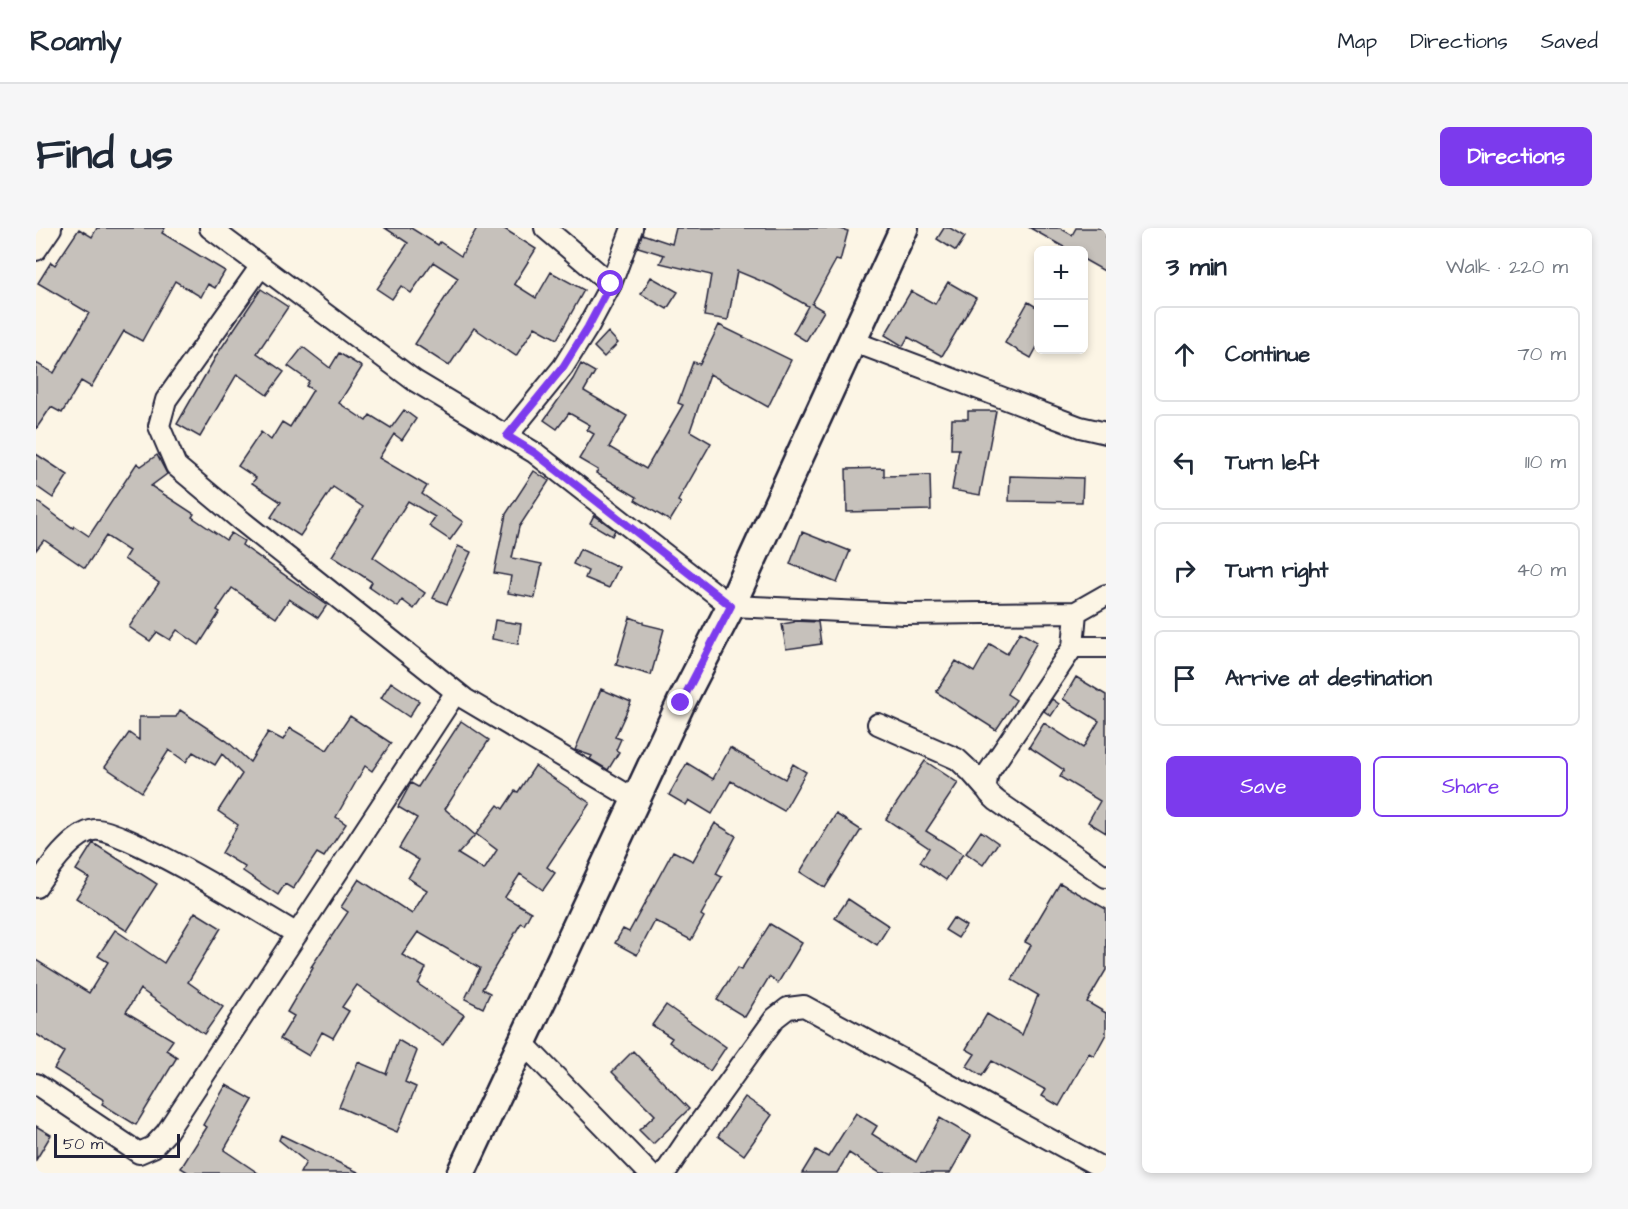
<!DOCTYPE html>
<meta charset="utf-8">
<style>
body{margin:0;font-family:"Architects Daughter",sans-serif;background:#f6f6f7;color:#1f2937}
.controls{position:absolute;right:18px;top:18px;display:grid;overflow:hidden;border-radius:9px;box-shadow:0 3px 9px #0003}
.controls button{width:54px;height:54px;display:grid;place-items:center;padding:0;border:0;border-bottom:2px solid #e0e1e3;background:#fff;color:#1f2937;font:30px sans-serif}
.scale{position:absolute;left:18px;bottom:15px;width:126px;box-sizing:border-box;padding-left:6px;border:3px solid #22223b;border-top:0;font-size:16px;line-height:21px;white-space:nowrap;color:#22223b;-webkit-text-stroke:4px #fcf5e5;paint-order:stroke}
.stop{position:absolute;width:18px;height:18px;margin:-14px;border:4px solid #7c3aed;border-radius:50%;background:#fff}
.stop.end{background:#7c3aed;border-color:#fff;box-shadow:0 2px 6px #0008}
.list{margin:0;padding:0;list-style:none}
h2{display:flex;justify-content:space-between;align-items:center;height:78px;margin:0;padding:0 24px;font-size:26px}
h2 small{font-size:20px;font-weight:400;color:#747a83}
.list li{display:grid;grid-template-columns:39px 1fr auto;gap:18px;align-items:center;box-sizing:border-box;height:96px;margin:0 12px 12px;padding:0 12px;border:2px solid #e0e1e3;border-radius:9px}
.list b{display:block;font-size:22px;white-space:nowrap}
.list em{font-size:20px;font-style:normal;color:#747a83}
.actions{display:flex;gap:12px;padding:18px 24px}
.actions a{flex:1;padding:14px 0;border:2px solid #7c3aed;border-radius:9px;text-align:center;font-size:21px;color:#7c3aed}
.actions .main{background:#7c3aed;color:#fff}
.icon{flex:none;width:33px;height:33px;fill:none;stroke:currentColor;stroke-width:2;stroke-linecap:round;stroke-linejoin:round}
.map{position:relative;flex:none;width:1070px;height:945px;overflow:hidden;border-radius:9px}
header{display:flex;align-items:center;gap:36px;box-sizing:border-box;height:84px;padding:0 30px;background:#fff;border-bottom:2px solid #e0e1e3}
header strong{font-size:28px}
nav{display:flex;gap:33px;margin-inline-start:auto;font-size:21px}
.intro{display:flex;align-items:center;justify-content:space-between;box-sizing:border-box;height:144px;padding:0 36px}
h1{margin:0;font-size:42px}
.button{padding:15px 27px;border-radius:9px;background:#7c3aed;color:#fff;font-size:21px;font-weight:700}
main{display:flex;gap:36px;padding:0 36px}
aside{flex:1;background:#fff;border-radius:9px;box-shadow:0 3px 9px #0003}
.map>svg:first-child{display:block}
.building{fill:#c6c1bb;stroke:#22223b;stroke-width:1.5}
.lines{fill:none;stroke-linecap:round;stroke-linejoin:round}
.street-casing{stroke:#22223b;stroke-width:24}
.secondary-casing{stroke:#22223b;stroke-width:32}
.street{stroke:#fcf5e5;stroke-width:20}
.secondary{stroke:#fcf5e5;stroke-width:27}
.route{stroke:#7c3aed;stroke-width:8}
</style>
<header>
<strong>Roamly</strong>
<nav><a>Map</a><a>Directions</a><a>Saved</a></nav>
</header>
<div class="intro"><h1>Find us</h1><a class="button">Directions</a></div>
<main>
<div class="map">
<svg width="1070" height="945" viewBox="0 0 1070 945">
<rect width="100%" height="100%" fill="#fcf5e5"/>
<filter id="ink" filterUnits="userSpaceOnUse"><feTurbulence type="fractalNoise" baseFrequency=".0167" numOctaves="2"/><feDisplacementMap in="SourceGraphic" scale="12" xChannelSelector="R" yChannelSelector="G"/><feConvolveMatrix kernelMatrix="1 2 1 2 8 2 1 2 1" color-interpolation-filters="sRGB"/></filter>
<g filter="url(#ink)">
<path class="building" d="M61 0H129L126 5 189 43 179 60 172 56 165 69 139 53 106 113 88 103 55 159 45 153 26 185 15 179 0 201V135L18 145 53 85 2 55 15 34 19 37 43 1 56 9Z
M349 0H375L402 17 404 14 425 28 441 0H467L500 21 478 56 500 70 515 44 548 62 521 111 499 99 480 128 438 100 413 138 379 116 422 50 397 34 375 65 365 58 356 71 341 61 372 15Z
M640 0H801L812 3 804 33 800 32 776 76 788 83 770 113 757 105 772 78 737 58 701 43 692 92 668 88 675 47 624 35 628 27 602 19 606 6 636 16Z
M908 0H914L929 9 920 23 901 11Z
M994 0H1024L1036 7 1040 0H1070V44L1047 31V22H1033Z
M615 49 642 64 631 81 605 66Z
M912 54 940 70 906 128 872 109 867 118 849 107 875 63 899 76Z
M225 61 252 79 221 125 248 144 231 167 201 146 164 209 141 196 182 125Z
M992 74 1002 80V117L995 130 969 115Z
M683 97 755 132 732 179 674 146 654 203 675 215 642 273 645 275 634 293 599 272 601 269 560 245 562 242 543 231 558 206 551 202 554 197 533 185 521 201 508 192 537 151 545 136 559 144 548 163 591 188 573 219 610 241 647 177 642 175 657 134 664 136Z
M572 104 582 115 568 129 558 119Z
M267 119 294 140 303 125 326 139 303 175 330 193 334 187 355 200 368 182 380 191 366 212 358 206 343 230 391 258 386 266 427 294 414 312 393 298 399 289 372 273 337 329 389 365 378 381 366 372 362 379 333 359 336 354 296 328 327 279 297 259 264 308 235 289 245 274 216 255 220 250 202 238 225 204 235 212 246 194 254 199 277 162 270 158 273 153 252 138Z
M932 183H960L944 267 916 262 923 221H915L916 191H932Z
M0 226 32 247 17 270 0 258Z
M121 227 131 246 115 258 158 286 156 289 190 312 195 305 208 313 206 317 291 377 282 390 253 371 240 390 196 360 181 382 184 384 163 417 141 402 134 412 121 404 114 413 93 399 123 355 88 331 93 323 70 308 49 340 8 312 0 322V273L37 300 38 298 53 308 101 235 105 238Z
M848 240V248L894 247 895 282 811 284 810 241Z
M498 243 513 253 483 299 476 330 506 336 499 370 472 365 475 348 458 345 470 286Z
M974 248 1047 250 1046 274 973 273Z
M558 287 579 302 576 308 554 295Z
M766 304 814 323 801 355 754 336Z
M422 318 435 324 411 376 397 370Z
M544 321 583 339 573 360 549 350 552 343 537 336Z
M594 389 607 394V396L628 401 615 447 580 437Z
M459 392 485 396 482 416 456 411Z
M758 393 782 394 785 416 750 421 746 396 758 394Z
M984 404 1001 414 971 466 980 472 960 502 900 464 920 433 938 444 954 416 971 426Z
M1040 449 1070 467V605L1052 594 1064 573 1024 549 1028 542 993 519 1008 495 1047 520 1063 493 1027 471Z
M355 454 383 473 373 489 345 470Z
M565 461 595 474 579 509 585 511 580 522 583 524 572 542 554 531 556 528 539 522Z
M1016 471 1023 476 1015 488 1008 483Z
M144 482 191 513 214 534 232 504 247 512 254 500 291 522 314 488 355 515 336 543 329 538 300 589 310 596 288 629 281 625 257 661 249 656 242 667 207 643 209 639 186 625 202 597 182 583 206 546 186 526 179 537 157 524 150 534 133 522 106 564 69 539 93 505 103 512V489H140Z
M425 493 453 512 409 581 439 607 422 626 448 642 461 622 440 606 462 577 467 581 479 563 482 564 499 538 554 575 511 639 519 645 507 662 484 646 469 669 495 684 488 697 485 695 446 761 454 765 447 780 429 771 444 740 382 704 366 727 390 740 382 756 428 787 407 817 321 757 306 779 313 783 297 810 286 804 273 828 244 811 258 788 251 784 277 740 275 739 312 684 305 679 323 651 376 686 391 662 372 650 383 632 363 620 381 590 362 579 375 555 382 559Z
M694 520 749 551 757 536 770 544 748 583 695 553 676 586 653 572 650 577 633 567 651 535 677 551Z
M889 533 922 555 890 603 927 626 910 652 884 634 893 620 850 591Z
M800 586 825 602 789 660 764 644Z
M679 595 700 608 680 646 686 649 665 687 668 689 655 712 619 693 601 727 579 715 587 701 593 704 637 623 657 633Z
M945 603 962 615 947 637 930 625Z
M57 615 121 656 91 703 40 670 53 650 40 642Z
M1024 655 1070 681V742L1051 774 1070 785V806L1058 828 1053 825 1023 878 1006 868 1010 862 956 833 946 848 931 838 939 826 930 821 951 786 986 807 1002 767 976 752 995 717 989 714Z
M812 671 853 698 841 717 799 690Z
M159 684 185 700 152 754 187 779 168 806 104 761 90 784 137 812 130 822 141 829 100 897 66 876 68 872 18 841 28 824 0 806V732L53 765 72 734 62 728 79 702 128 735Z
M917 690 930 698 922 710 909 702Z
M734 696 766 715 742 755 733 749 709 789 681 772 701 740 705 742Z
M630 777 690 819 674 843 633 814 636 810 616 797Z
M362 812 381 823 369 854 380 859 361 904 303 879 322 834 350 846Z
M597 823 653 881 617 916 603 902 619 887 576 844Z
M190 857 217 872 188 922 222 945H153L145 940 171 899 167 897Z
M709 869 736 887 708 927 682 908Z
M820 885 841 898 836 906 880 934 904 890 935 908 914 945H844L813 925 801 945H766L780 922 792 929Z
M0 898 15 907 0 932Z
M245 907 324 945H264L270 934 243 912Z"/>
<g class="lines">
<defs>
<path id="street" d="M174 0 379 153 499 225 695 378 869 386 1040 384 1070 367
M509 0 575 56
M0 22 15 0
M225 38 130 172 123 198 140 238 207 294 429 471 600 572
M816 113 1044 199 1070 205
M471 208 527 139 552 99 575 56 596 0
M1040 384 1037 419 952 545C949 560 948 562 961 573L1070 649
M1037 419H1070
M842 496 921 531 935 544 949 560
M0 659C12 641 36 606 58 602 82 597 231 688 261 706
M486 814 613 945
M0 856 103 925 117 919 130 905 420 464
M629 945 654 908 739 790 752 780 768 778 1070 942"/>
<path id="secondary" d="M425 945 645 475 695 378 868 0"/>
</defs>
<use href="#street" class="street-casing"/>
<use href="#secondary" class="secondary-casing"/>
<use href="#street" class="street"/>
<use href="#secondary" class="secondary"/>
</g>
</g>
<g class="lines" filter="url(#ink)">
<path class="route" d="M575 56 552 99 527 139 471 208 499 225 695 378 645 475"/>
</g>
</svg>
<div class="controls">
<button>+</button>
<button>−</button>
</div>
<div class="scale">50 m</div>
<div class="stop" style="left:575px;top:56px"></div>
<div class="stop end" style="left:645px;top:475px"></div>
</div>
<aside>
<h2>3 min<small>Walk · 220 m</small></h2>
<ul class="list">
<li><svg class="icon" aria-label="ahead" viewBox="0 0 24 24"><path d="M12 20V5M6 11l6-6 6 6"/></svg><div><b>Continue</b></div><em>70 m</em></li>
<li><svg class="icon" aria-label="left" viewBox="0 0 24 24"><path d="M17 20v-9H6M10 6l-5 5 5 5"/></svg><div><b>Turn left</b></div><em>110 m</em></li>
<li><svg class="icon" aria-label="right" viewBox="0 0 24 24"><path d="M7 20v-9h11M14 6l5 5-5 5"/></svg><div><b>Turn right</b></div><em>40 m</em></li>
<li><svg class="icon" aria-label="arrive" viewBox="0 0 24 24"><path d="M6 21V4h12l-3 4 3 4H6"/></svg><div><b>Arrive at destination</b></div></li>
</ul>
<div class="actions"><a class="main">Save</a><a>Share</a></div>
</aside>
</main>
